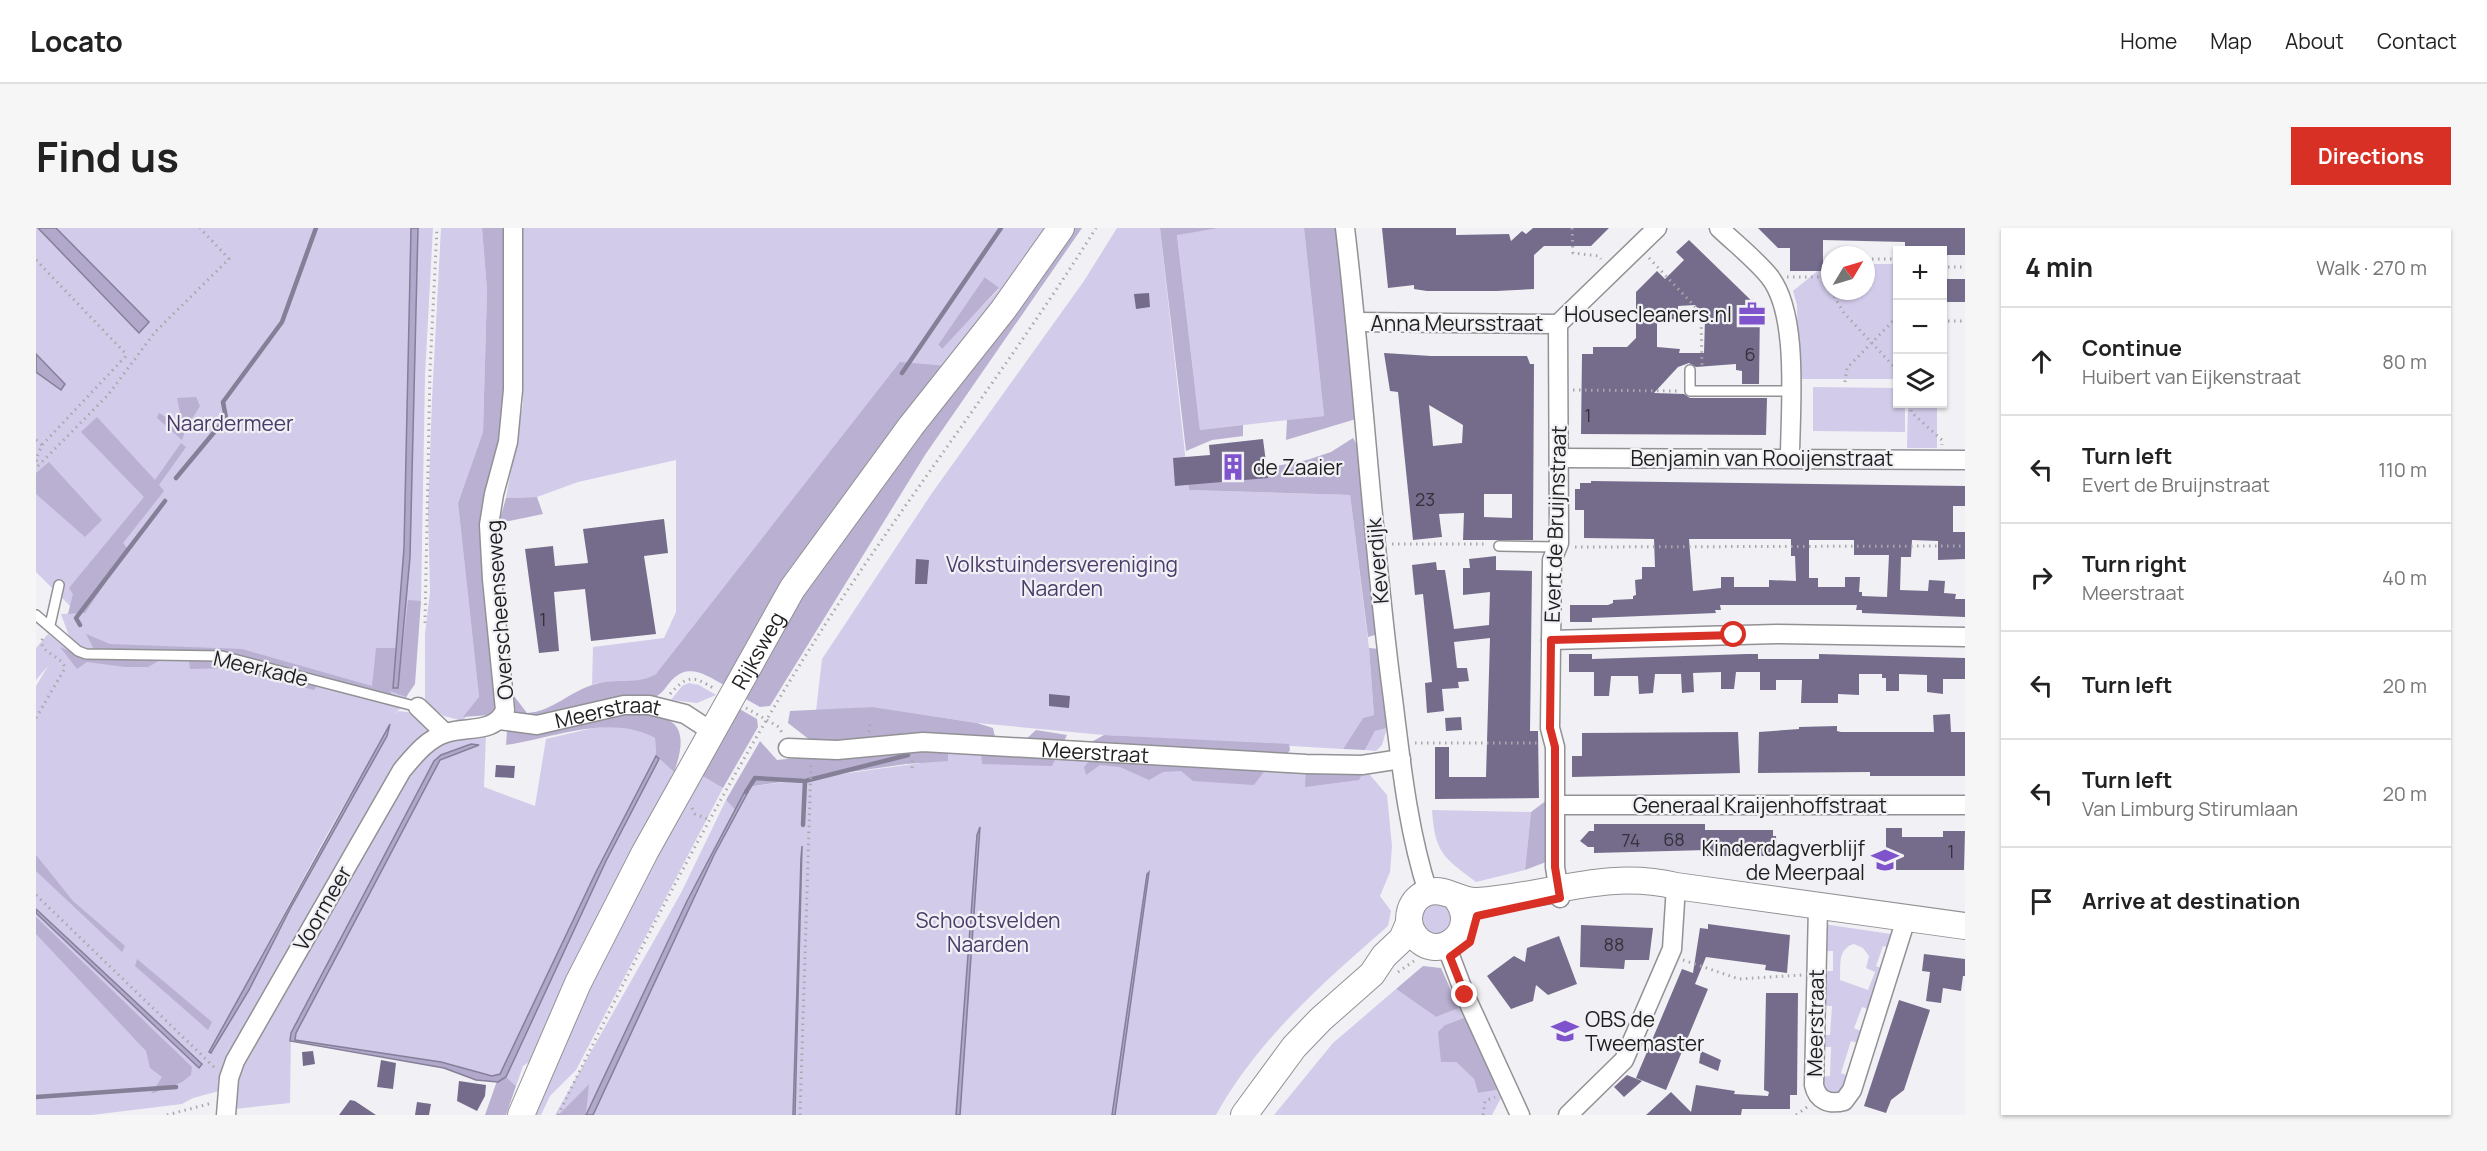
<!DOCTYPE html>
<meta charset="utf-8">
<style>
body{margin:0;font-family:Manrope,sans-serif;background:#f6f6f6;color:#222}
.controls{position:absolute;right:18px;top:18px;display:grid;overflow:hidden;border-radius:0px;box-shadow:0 2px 4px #0004}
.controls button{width:54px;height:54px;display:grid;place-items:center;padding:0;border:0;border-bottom:2px solid #e0e0e0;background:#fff;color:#222;font:30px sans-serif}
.compass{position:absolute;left:1785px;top:18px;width:54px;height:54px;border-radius:50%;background:#fff;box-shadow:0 2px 4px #0004;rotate:52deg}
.stop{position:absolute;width:18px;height:18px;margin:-14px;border:4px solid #d93025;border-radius:50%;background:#fff}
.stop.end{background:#d93025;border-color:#fff;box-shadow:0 2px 6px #0008}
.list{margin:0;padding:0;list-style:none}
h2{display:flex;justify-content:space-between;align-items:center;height:78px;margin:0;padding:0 24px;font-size:26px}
h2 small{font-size:20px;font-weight:400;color:#767676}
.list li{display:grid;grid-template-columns:39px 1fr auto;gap:18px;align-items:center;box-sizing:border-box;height:108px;padding:0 24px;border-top:2px solid #e0e0e0}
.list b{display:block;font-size:22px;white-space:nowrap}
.list p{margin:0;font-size:20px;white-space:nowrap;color:#767676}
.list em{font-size:20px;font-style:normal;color:#767676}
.icon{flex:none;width:33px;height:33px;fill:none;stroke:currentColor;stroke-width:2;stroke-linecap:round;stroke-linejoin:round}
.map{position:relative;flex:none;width:1929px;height:887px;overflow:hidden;border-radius:0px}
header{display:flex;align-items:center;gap:36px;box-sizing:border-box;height:84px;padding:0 30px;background:#fff;border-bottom:2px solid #e0e0e0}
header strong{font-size:28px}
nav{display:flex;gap:33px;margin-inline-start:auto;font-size:21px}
.intro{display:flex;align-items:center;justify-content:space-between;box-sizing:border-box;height:144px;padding:0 36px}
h1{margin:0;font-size:42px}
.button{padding:15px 27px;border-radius:0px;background:#d93025;color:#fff;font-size:21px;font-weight:700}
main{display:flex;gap:36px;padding:0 36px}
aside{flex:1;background:#fff;border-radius:0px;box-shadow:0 2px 4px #0004}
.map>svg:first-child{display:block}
.green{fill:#d3cbea;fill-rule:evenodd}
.forest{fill:#b9b0d2}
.water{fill:#b1a8cb;stroke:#857f98;stroke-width:1.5}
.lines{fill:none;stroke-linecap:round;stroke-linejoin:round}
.stream{stroke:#857f98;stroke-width:4.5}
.building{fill:#756c8c;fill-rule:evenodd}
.lane-casing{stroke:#929195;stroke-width:12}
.street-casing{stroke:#929195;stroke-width:21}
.secondary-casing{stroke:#929195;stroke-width:28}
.path{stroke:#a9a8ab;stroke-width:3;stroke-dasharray:1.5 4.5;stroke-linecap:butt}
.lane{stroke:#fff;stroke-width:9}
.street{stroke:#fff;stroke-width:18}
.secondary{stroke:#fff;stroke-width:26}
.route{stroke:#d93025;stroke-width:8}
.labels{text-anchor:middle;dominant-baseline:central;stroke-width:4.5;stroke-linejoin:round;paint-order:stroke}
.number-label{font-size:18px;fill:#34323b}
.poi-label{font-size:21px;fill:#1f1f20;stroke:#f1f0f4;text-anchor:end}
.street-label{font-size:21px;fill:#1f1f20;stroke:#f1f0f4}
.park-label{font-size:21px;fill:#4a3b6b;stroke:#f1f0f4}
</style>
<header>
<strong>Locato</strong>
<nav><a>Home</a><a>Map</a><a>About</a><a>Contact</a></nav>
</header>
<div class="intro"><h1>Find us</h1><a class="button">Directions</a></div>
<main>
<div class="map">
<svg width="1929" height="887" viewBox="0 0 1929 887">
<rect width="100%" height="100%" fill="#f1f0f4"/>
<path class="green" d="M0 0H397L389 147 385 373 372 466 368 476 359 486 363 483 377 485 391 498V506L356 545 339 570 199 813 187 836 183 863 157 870 146 876 56 887H0V458L12 438 0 452V420L12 406 27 418 33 408 25 386 41 385 0 344ZM353 499 254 681 213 762 176 825 173 824 293 603Z
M405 0H446L451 62 447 204 422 275 443 469 427 493 408 488 389 476V406L394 364 392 281 396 172Z
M484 0H1012L911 138 620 446C602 458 576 450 556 457L557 419 628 410 640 384V232L542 254 501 269 470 270 487 176ZM950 49 963 61 905 121 902 117Z
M1081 0H1124L1153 262 1314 267 1333 420 1338 487 1327 490 1307 521 1068 507 941 495 837 479 780 483 786 431 896 265 1048 53Z
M1183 0H1268L1288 188 1164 202 1141 6Z
M1790 36H1794V63H1830V36H1861V151H1762L1761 77 1757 63Z
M1777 159 1861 160 1862 176H1869V204L1777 203Z
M1872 176H1901V220H1871Z
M653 455 663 457 680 467 661 475 635 472 646 458Z
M585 498 604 501 619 510 620 528 560 644 464 846 456 848 405 834 259 812 260 805 404 532 441 517 405 527 398 533 255 805 254 875 198 881V849L365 548 401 516 410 512 450 506 448 559 499 578 510 511 557 500Z
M1351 500 1346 517 1340 523 1329 522 1339 503Z
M884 519 1329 541 1351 567 1356 618 1354 644 1344 668 1355 683 1352 698C1287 755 1223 810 1180 887H557L678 627 712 565H708L711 559 885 535Z
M623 531 638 544 597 619 500 830 487 838 480 858 470 849C517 741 567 635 623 531Z
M663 546 687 560 540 842 514 868 505 887H495L529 805 563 744Z
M690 572 699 582 651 673 550 886 552 857 522 887H519L645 665Z
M1396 582 1495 584 1489 642 1440 654C1407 629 1399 625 1396 582Z
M1410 674 1419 691 1409 706 1397 708 1386 701 1384 683 1387 677Z
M1787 696 1862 707 1857 721 1847 718 1840 738 1850 742 1837 783 1826 779 1818 800 1829 805 1825 816 1815 813 1805 845 1815 849 1802 867 1788 864 1784 849 1794 848 1795 819H1785L1784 807H1794L1796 778H1785L1786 743H1797V723H1786ZM1818 716 1827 720 1833 728 1830 740 1839 744 1832 762 1804 752C1805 737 1801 721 1818 716Z
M1360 761 1400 789 1423 780 1430 789 1409 797 1420 834 1438 851 1442 865 1461 862 1465 870 1456 887H1238L1297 815Z"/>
<path class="forest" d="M446 0H467V194L450 273 445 317 460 484 454 487 427 489 443 469 422 275 447 204 451 62Z
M1030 0H1046L889 227 734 478 724 479 708 470 742 400Z
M1124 0H1183L1141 7 1164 202 1207 197V208L1176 212 1150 223Z
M1268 0H1301L1320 191 1250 212 1251 192 1288 188Z
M949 49 963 60 906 121 902 117Z
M864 134 911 138 755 348 688 457C672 448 654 435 638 450 631 456 629 463 621 468L500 491 480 488 478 468 491 485C516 484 535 462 560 456 579 450 603 457 620 446Z
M160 169 164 178 150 200 146 212 121 190 123 185 139 194 144 185 141 170Z
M61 189 119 252 145 215 150 219 123 257 128 263 87 315 92 321 49 385 32 386 37 366 33 360 108 269 45 204Z
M1317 210 1323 220 1342 406 1332 409 1314 267 1153 262 1152 255 1271 232 1295 224Z
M13 234 66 292 49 309 0 266V245Z
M501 269 507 286 463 295 470 270Z
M372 372 385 373 379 456 370 469 354 463 357 468 286 451 278 462 192 440 154 441 153 432 128 430 112 439H89L51 434 41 441 24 419 49 430 61 427 50 406 74 416 206 421 336 458 340 420H360L357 459 362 460Z
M1333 420 1344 421 1351 500 1339 503 1329 522 1307 521 1327 490 1338 487Z
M837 479 941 495 957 500 960 513C898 508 841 509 779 516L752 495 754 483Z
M702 480 721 491 722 499 687 560 663 546Z
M584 485C631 486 658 489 638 544L620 528 619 510C575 485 517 510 470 517L471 503 488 504Z
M1000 502 1031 507 1016 538 946 536 945 523 988 513Z
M1068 507 1253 516 1254 522 1251 526 1048 518Z
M724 513 741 532 861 520H912V533L870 536 711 559 699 582 690 572Z
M1057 528 1233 537 1218 557 1157 553 1145 543 1127 544 1113 552 1084 539 1064 537 1050 547 1048 539Z
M1270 541H1329L1323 552 1269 559Z
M1511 572 1510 634 1489 642 1495 584Z
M0 627 37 673 89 718 86 724 0 643Z
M0 689 156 839 155 847 146 854 115 866 126 849 114 840 110 823 0 706Z
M101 731 176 794 172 802 99 738Z
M1387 738 1405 740 1423 780 1400 789 1360 761Z
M1430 789 1461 862 1442 865 1438 851 1420 834H1405L1402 804 1409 797Z
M470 849 480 858 470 887H449L461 853Z
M553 856 550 887H522Z"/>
<path class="water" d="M2 0H20L113 94 103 105Z
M375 0H382L374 329 362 460H357L368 320Z
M0 126 29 156 25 162 0 144Z
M354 496 351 508 254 681 213 762 175 825 173 824Z
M435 516 443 517 404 532 260 805 259 812 405 834 456 848 464 846 560 644 620 528 623 531 570 633 470 849 462 854 440 852 408 840 254 813 255 805 398 533 405 527Z
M712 564 678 627 557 887H550L651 673 708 565Z
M944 599 924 887H920L941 607Z
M766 618 759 887H757L765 630Z
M1113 644 1079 887H1076L1111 646Z
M0 681 166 836 163 840 0 685Z"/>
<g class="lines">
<path class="stream" d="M866 145 965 0
M140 250 190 190 187 174 246 94 280 0
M44 397 40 390 129 273
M710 564 719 550 769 553 872 527
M767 597 769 553
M0 869 140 859"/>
</g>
<path class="building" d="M1346 0H1420V7L1473 6 1475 13 1486 3 1490 6 1497 0H1573L1555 18H1508L1498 27V61L1460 63H1391L1378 61V57L1352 60Z
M1722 0H1929V27H1906V22H1869V14L1787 12V43H1754V20H1742Z
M1653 12 1724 81 1723 156H1706V143L1700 142V136L1660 139 1653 135 1642 139 1618 165 1648 166 1654 170H1731L1730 207 1545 206 1546 126H1557V119H1591L1600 110V64L1621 43 1629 51 1648 32 1640 24ZM1659 77 1669 90 1668 125H1643L1644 121 1621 119V92L1642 91V78Z
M1908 51H1929V74H1908Z
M1113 65 1114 79 1100 81 1098 66Z
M1348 125 1395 128H1491L1494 136H1498L1497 312H1427L1428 285 1403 286 1406 309 1377 312 1362 164 1354 163ZM1393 177 1427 197 1426 215 1397 218ZM1448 266H1476V290L1448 289Z
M1227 211 1232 250 1139 258 1137 230 1174 227 1173 217Z
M1555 253 1929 258V278H1917V304H1929V331L1902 332V313L1876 312 1875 329H1865L1864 362 1892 363 1893 352 1909 353 1908 365 1920 366 1919 371H1929V389L1826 385V382H1820L1821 377H1684L1685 382H1679L1680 385 1556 390V394H1534V377H1572L1577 375V372L1597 371V368L1600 367 1599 352 1606 351V339H1619L1618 311 1548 310V282H1539V261H1544V255H1555ZM1653 311H1755V328H1759L1760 353 1733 352V359H1698V349H1685V360L1657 363ZM1773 312H1818V327H1853L1851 369 1826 368V364H1823L1824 349H1809V359H1782V350H1773Z
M628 291 632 325 608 328 620 406 555 413 549 361 518 364 523 423 503 425 489 321 517 318 519 338 552 335 547 301Z
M1460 328V342L1496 343 1494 503H1502L1503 570 1399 571V519H1413V549H1450L1454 410 1418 414 1421 440H1431L1433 453 1422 454 1423 460 1406 461 1408 483 1391 485 1389 455 1396 454 1387 366 1379 367 1376 337 1400 334 1401 342H1409L1418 401 1453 397 1454 364 1427 367V340H1434L1433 331Z
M880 331 893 332 891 356H879Z
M1533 426H1556V431L1711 426H1722V431H1783V426L1929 430V451H1907V466L1891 464V447L1863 446V463H1850V450H1846V446H1823V467L1802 466V475H1765L1766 452H1740V462H1724V444H1700L1698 461H1685V444L1657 445 1658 464 1646 465 1645 446H1619L1617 465 1603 466 1602 448H1575L1573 468H1558V444H1533Z
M1013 466 1034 468 1033 480 1013 478Z
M1914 486 1915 504H1929V548H1834V544L1722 545 1723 504 1763 501V499L1801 498V503L1805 504H1898L1897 487Z
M1425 489 1426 502 1410 503 1409 490Z
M1702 504 1704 545 1536 549V528H1546V505Z
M460 537 479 538 478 550 459 549Z
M1558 596H1669V602H1737V608H1740L1741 628H1671V622L1558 625V619H1552L1544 613 1553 603H1558Z
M1850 600H1866V609H1907V603H1929L1928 642H1850Z
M1672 696 1754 707 1751 745 1729 742 1730 737 1670 729 1659 756 1672 761 1630 862 1600 850 1646 741 1657 745 1664 700 1672 701Z
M1545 697 1617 700 1613 732H1589L1588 741 1544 739Z
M1523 708 1541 756 1512 767 1500 757 1497 773 1475 781 1451 748 1478 728 1489 734 1491 720Z
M1888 726 1929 731V748H1927L1925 763 1907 760 1905 775 1890 773 1894 744 1886 743Z
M1730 765H1762L1761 867H1754V881H1706L1705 887H1610L1635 864 1655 884 1660 857 1699 863 1698 866 1732 868 1733 864 1728 862Z
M1863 772 1894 782 1868 862 1855 872 1850 885 1828 878Z
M277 823 279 836 267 838 266 824Z
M1665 823 1685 832 1682 843 1663 835Z
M345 832 360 835 357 861 341 859Z
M1591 847 1606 853 1588 869 1578 859Z
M423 853 450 857 449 868 441 883 421 873Z
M314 872 319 873 340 887H303Z
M381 874 395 876 393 887H379Z"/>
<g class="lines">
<defs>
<path id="lane" d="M1654 142V163H1754
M1463 318 1522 319
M0 387 42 423 50 426 186 428 382 479
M14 397 23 357"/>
<g id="street">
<path d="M1309 0C1328 157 1336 315 1357 471 1365 535 1372 603 1392 664"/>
<path d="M1683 0C1700 16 1719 31 1733 48 1764 86 1754 182 1754 230"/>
<path d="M1320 94 1522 96"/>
<path d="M1522 96 1523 315 1516 332 1514 500 1519 519V639L1524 670"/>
<path d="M1522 96 1621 0"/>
<path d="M1523 230 1929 232"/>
<path d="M1515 412 1741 406 1929 409"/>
<path d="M382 479 409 505"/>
<path id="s1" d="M463 492 501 497 588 477H613L649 486 675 503"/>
<path id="s2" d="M752 520 801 522 887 514 1270 536 1326 537 1365 531"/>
<path d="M1519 577H1929"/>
<path d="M1782 679 1778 857C1781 872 1793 877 1808 873L1816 862 1870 691"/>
<path d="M1410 717 1429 767 1484 887"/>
<path d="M190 887 193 850 199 833 366 542C378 528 391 511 410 505 430 498 459 506 469 482L456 351 453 297 458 266 472 214 477 162V0"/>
<path d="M1532 887 1588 832 1636 721 1640 658"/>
</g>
<g id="secondary">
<path d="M1420 670C1446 703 1402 737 1379 708 1367 693 1374 669 1393 664 1410 659 1423 674 1441 673 1511 669 1569 641 1640 658L1929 698"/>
<path id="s3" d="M485 887 542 755 609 624 756 361 875 198 967 82 1025 0"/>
<path d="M1208 887 1258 819 1285 791 1336 746 1348 728 1366 711 1373 695"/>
</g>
</defs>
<use href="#lane" class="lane-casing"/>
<use href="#street" class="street-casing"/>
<use href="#secondary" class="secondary-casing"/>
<path class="path" d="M1536 0 1537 25 1563 28 1565 31
M1613 30 1665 85 1666 140
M1830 31H1862
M0 32 89 125V129L6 217 0 231 2 238
M1906 39H1929
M1751 49H1786L1794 61
M1786 49 1790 32H1794
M1795 63 1808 85 1862 143
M1906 93H1929
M1809 154 1811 140 1857 93H1862
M1537 162 1644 163
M1875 176V184L1906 212V217
M0 212 6 217
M2 238 72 167 119 104 193 31 164 0
M1356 316H1452
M1539 319 1929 318
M389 395 394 142 401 0
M634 466C652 446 657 448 679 461
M710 480 743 499 746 505
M0 490 29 440C25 427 9 428 5 414L8 408
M833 504 834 494
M1379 515H1502
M876 540 877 530
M656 580 659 586 674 592
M0 667 179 840
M1647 732 1703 751 1766 747
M1362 744 1378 733
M131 887 176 875
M522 887C609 710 700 531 809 366 891 243 981 126 1060 0
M764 887 775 536
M1447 887 1449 873 1459 869
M1760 887 1771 879"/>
<use href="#lane" class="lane"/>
<use href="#street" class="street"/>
<use href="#secondary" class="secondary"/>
</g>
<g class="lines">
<path class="route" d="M1429 767 1414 729 1434 714 1441 688 1524 670 1519 639V519L1514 500 1515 412 1698 407"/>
</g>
<defs>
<symbol id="office-bare" viewBox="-9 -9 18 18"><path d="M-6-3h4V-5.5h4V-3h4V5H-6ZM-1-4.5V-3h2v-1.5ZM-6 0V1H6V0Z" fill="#7f53cc" stroke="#f1f0f4" stroke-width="2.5" paint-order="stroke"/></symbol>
<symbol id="building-bare" viewBox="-9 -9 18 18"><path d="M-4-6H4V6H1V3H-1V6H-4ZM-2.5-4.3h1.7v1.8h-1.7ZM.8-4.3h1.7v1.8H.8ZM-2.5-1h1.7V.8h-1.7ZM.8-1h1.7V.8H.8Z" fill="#7f53cc" stroke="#f1f0f4" stroke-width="2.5" paint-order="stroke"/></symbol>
<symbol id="school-bare" viewBox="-9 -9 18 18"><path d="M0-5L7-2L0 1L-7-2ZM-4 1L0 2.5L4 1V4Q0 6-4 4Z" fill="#7f53cc" stroke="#f1f0f4" stroke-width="2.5" paint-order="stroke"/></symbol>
</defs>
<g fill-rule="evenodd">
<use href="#office-bare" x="1697" y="67" width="38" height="38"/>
<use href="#building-bare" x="1178" y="220" width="38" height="38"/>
<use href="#school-bare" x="1830" y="613" width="38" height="38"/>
<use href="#school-bare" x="1510" y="784" width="38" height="38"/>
</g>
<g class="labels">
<g class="number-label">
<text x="1714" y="126">6</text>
<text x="1552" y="187">1</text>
<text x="1389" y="271">23</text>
<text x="507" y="391">1</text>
<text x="1638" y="611">68</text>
<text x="1595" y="612">74</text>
<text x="1915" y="623">1</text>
<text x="1578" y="716">88</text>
</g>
<g class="poi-label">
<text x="1696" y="86">Housecleaners.nl</text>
<text x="1217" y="239" text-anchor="start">de Zaaier</text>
<text x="1829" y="620">Kinderdagverblijf<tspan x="1829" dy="24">de Meerpaal</tspan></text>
<text x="1549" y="791" text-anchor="start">OBS de<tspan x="1549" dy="24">Tweemaster</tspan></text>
</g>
<g class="street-label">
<text x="1421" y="95">Anna Meursstraat</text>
<text x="1726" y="230">Benjamin van Rooijenstraat</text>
<text transform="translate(1519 296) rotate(-88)">Evert de Bruijnstraat</text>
<text transform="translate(1341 333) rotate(-95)">Keverdijk</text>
<text transform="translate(463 382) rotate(-94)">Overscheenseweg</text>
<text stroke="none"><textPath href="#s3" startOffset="522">Rijksweg</textPath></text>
<text transform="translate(225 440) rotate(13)">Meerkade</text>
<text stroke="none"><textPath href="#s1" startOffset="111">Meerstraat</textPath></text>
<text stroke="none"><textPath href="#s2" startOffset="308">Meerstraat</textPath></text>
<text x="1724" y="577">Generaal Kraijenhoffstraat</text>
<text transform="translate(286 680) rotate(-60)">Voormeer</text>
<text transform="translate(1779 795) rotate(-89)">Meerstraat</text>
</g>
<g class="park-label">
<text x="194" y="195">Naardermeer</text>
<text x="1026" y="336">Volkstuindersvereniging<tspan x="1026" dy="24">Naarden</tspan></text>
<text x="952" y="692">Schootsvelden<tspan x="952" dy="24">Naarden</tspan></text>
</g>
</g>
</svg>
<div class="controls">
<button>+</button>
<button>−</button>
<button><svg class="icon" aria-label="layers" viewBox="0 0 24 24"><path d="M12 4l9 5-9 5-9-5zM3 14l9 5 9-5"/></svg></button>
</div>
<svg class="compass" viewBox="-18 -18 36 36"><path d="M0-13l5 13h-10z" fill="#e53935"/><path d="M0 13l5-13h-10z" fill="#767676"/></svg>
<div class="stop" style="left:1698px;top:407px"></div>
<div class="stop end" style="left:1429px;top:767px"></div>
</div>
<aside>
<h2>4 min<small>Walk · 270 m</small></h2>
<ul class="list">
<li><svg class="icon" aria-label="ahead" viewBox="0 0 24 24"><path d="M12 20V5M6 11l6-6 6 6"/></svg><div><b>Continue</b><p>Huibert van Eijkenstraat</p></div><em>80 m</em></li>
<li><svg class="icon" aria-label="left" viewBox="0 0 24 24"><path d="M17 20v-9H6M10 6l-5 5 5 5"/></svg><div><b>Turn left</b><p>Evert de Bruijnstraat</p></div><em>110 m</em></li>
<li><svg class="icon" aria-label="right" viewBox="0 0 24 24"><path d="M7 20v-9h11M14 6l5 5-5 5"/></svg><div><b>Turn right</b><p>Meerstraat</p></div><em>40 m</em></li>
<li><svg class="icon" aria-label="left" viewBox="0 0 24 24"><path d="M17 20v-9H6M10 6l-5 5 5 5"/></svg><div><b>Turn left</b></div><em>20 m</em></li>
<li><svg class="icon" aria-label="left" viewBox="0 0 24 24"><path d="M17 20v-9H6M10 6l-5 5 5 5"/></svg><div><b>Turn left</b><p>Van Limburg Stirumlaan</p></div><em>20 m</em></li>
<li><svg class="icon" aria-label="arrive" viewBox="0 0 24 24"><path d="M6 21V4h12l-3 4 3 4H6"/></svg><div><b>Arrive at destination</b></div></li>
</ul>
</aside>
</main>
